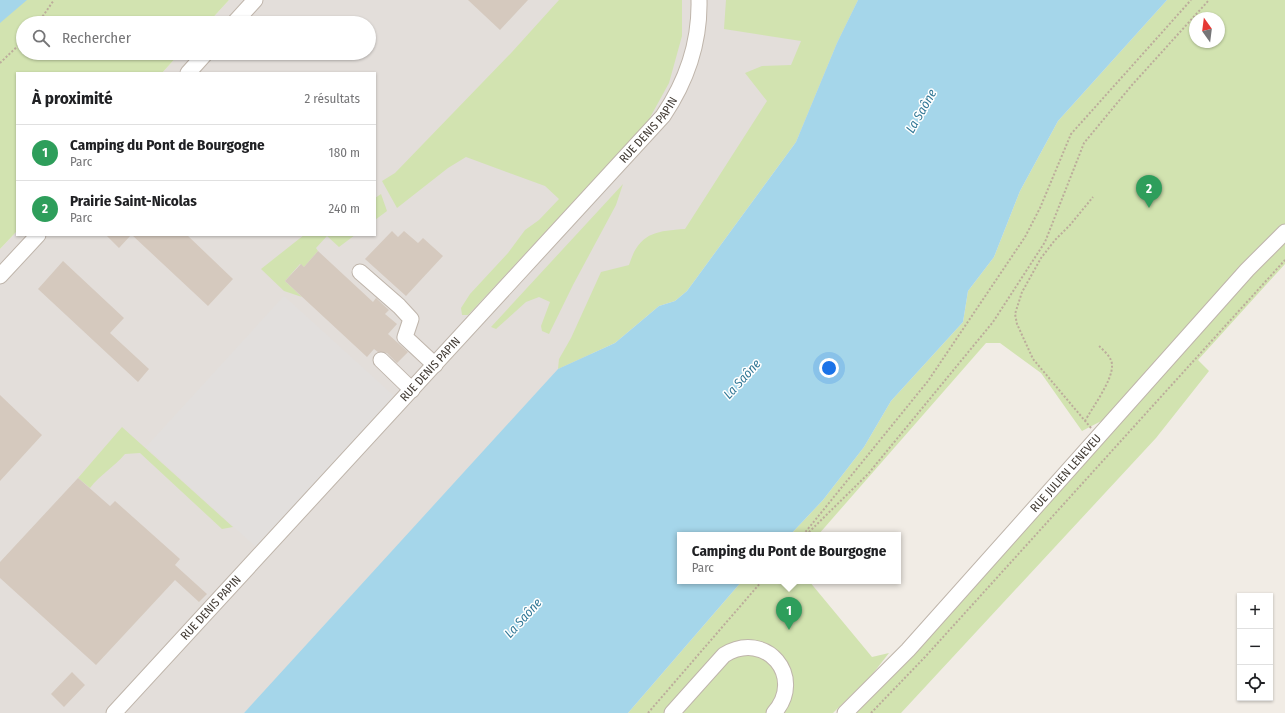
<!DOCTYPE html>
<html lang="fr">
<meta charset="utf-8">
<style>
body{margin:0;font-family:"Fira Sans Condensed",sans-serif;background:#f6f6f6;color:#202124}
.controls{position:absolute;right:12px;bottom:12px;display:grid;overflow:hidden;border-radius:0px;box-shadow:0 1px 3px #0004}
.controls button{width:36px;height:36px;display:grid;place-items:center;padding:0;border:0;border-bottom:1px solid #e0e0e0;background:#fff;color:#202124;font:20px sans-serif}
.compass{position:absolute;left:1189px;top:12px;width:36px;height:36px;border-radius:50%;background:#fff;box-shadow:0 1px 3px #0004;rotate:346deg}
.you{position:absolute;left:829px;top:368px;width:14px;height:14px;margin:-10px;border:3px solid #fff;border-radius:50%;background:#1a73e8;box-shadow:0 0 0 6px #1a73e833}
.badge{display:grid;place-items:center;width:26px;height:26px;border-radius:50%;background:#e92923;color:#fff;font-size:13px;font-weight:700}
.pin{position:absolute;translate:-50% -33px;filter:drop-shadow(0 1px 2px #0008)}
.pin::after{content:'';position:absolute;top:21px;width:14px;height:12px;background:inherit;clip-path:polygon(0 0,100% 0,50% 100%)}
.popup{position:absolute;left:677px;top:532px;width:224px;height:52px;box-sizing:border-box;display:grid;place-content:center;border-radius:0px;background:#fff;filter:drop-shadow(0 1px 3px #0005);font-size:13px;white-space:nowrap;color:#757577}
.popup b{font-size:15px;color:#202124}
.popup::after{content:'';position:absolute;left:50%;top:100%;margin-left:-8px;border:8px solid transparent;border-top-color:#fff}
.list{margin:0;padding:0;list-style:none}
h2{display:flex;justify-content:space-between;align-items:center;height:52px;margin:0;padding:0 16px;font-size:17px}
h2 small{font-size:13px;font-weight:400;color:#757577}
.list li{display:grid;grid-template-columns:26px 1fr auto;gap:12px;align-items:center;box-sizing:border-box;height:56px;padding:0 16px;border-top:1px solid #e0e0e0}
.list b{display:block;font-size:15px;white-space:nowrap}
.list p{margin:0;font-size:13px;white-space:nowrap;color:#757577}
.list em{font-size:13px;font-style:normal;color:#757577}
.icon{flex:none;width:22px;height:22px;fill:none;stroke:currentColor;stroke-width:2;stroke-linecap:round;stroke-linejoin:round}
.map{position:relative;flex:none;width:1285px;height:713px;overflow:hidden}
.search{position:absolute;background:#fff;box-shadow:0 1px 3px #0004;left:16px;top:16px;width:360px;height:44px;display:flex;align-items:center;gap:10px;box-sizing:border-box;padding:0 14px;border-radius:22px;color:#757577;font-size:15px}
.panel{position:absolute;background:#fff;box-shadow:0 1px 3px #0004;left:16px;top:72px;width:360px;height:164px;border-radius:0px}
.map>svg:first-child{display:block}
.industrial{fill:#e3deda}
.green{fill:#d2e3b0;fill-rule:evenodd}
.parking{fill:#e2dfdd}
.water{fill:#a5d6ea}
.building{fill:#d5c9be}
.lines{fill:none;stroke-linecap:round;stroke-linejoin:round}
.minor-casing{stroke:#bfb5ab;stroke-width:17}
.path{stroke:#bcac9b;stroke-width:2;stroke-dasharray:2 2;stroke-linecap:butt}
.minor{stroke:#fff;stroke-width:15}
.labels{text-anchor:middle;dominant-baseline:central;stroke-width:3;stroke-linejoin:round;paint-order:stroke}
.street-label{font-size:12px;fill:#433c35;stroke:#fff}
.water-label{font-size:13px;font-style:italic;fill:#337997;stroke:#fff}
</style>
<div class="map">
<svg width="1285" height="713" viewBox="0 0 1285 713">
<rect width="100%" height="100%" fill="#f1ece5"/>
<path class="industrial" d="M229 0H858L796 142 244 713H0V249L17 231V235H375V73H162L180 53H369V23H208Z"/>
<path class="green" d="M0 0H229L208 23H23V53H180L162 73H17V231L0 249Z
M559 0H682V36L669 83 647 123 468 315H462L461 308 470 294 508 253 525 230 539 220 559 199 545 186 466 157 448 168 397 208 382 181 395 173 512 52Z
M726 0H858L837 43 796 142 687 291 675 301 659 306 615 343 558 369 559 359 571 338 601 272 629 265C639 233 655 231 685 229L767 101 745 73 762 66 791 65 801 41 724 29Z
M1167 0H1285V226L1111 416 1082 431 1041 373 1000 343H986L818 535H790L823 500 864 447 891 401 963 322 968 291 994 257 1020 191 1058 121ZM1195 18H1219V42H1195Z
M623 184 616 205 573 285 549 334 542 331 541 326 550 302 539 297 526 302 496 329 491 327Z
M381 194 387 211 375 220V198Z
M304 235H355L339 247 327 236 316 248 318 251 304 267 300 264 285 281 302 297 284 291 261 269Z
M1285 240V264L1198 360 1209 371 1156 438 901 713H850L1239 287Z
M122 427 233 527 222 529 140 453 125 454C114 467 100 475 90 488L78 478Z
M742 581H809L872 657 889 653 871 676 833 713H628Z"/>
<path class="parking" d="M284 296 394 396 256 547 146 447Z"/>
<path class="water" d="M0 0H27L0 23Z
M858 0H1167L1058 121 1020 191 994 257 968 291 963 322 891 401 864 447 823 500 790 535H680V581H742L628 713H244L558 369 615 343 659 306 675 301 687 291 796 142 837 43Z"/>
<path class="building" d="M468 0H528L500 30Z
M392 231 398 237 404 231 418 243 423 238 443 256 406 296 365 259Z
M106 235H131L119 248Z
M132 235H187L233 279 208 306Z
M318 251 373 302 376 298 389 310 385 314 397 324 388 334 408 352 397 363 387 353 378 352 374 349 367 357 285 281 301 264 304 267Z
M63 261 124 318 110 333 149 369 138 382 38 289Z
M0 395 42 435 0 481Z
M78 478 110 506 115 501 180 559 175 565 207 594 199 602 175 580 96 665 0 578V562Z
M72 672 85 685 64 707 51 694Z"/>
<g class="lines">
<defs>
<g id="minor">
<path d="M234 23 255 0"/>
<path d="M188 73 206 53"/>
<path d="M360 272 399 306 411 319 405 337 435 365"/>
<path d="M0 276 38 235"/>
<path d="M381 360 412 390"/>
<path id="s1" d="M114 713 663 116C686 82 700 42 699 0"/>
<path d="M672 713 724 655C766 629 806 677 774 713"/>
<path id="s2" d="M845 713 908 650 1247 270 1285 232"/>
</g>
</defs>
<use href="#minor" class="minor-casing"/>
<path class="path" d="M38 23 54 0
M0 63 23 41
M1085 421C1092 408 1113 380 1112 365 1112 357 1103 350 1098 345
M1091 428 1033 359 1017 324 1015 314 1022 292 1041 258 1055 240 1070 225 1093 197
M803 535 928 381 1025 237 1040 208 1071 134 1191 0
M806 535 868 474 993 322 1045 242 1084 143 1132 85 1209 0
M648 713 762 581
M871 713 925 657 1285 260"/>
<use href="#minor" class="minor"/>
</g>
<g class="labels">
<g class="street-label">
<text stroke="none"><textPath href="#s1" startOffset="791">RUE DENIS PAPIN</textPath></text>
<text stroke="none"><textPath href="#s1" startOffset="467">RUE DENIS PAPIN</textPath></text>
<text stroke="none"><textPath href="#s2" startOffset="326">RUE JULIEN LENEVEU</textPath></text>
<text stroke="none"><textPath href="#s1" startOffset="143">RUE DENIS PAPIN</textPath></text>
</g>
<g class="water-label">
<text transform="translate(921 111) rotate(-60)">La Saône</text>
<text transform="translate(742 379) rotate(-48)">La Saône</text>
<text transform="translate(523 618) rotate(-48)">La Saône</text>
</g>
</g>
</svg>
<div class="controls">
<button>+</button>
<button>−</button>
<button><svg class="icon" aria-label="locate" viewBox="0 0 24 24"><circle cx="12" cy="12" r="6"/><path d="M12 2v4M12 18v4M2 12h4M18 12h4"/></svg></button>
</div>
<svg class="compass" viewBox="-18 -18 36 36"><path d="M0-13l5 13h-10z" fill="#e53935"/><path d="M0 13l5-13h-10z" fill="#757577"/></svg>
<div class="you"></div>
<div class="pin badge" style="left:789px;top:630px;background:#2e9e5b">1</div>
<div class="popup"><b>Camping du Pont de Bourgogne</b>Parc</div>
<div class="pin badge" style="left:1149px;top:208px;background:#2e9e5b">2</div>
<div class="search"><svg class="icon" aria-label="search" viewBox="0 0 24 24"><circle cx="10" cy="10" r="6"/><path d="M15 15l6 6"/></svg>Rechercher</div>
<section class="panel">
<h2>À proximité<small>2 résultats</small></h2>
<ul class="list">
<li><span class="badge" style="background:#2e9e5b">1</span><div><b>Camping du Pont de Bourgogne</b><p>Parc</p></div><em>180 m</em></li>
<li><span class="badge" style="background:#2e9e5b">2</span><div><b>Prairie Saint-Nicolas</b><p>Parc</p></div><em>240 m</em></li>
</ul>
</section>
</div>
